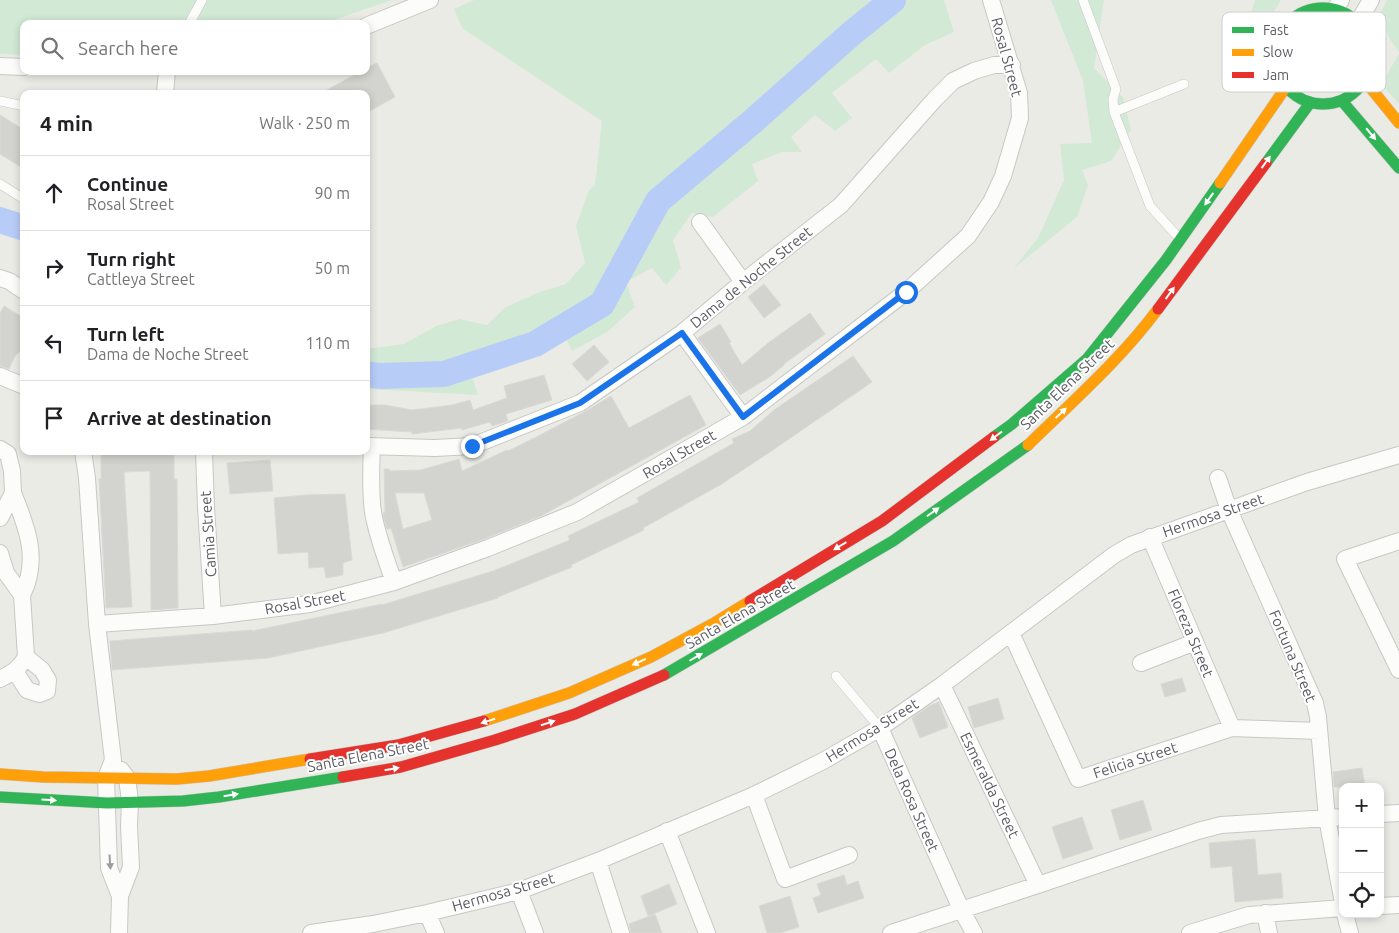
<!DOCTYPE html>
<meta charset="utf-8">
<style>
body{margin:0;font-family:Ubuntu,sans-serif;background:#f2f2f2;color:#202124}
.controls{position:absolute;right:15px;bottom:15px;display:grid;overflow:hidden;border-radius:10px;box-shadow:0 2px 8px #0003}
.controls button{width:45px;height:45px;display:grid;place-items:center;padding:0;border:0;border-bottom:1px solid #e0e0e0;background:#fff;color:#202124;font:25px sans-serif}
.stop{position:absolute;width:15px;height:15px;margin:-11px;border:4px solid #1a73e8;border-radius:50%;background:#fff}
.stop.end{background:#1a73e8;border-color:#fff;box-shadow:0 1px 5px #0008}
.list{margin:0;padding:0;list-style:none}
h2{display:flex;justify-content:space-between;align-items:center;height:65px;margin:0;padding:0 20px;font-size:21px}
h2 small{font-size:16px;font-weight:400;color:#757577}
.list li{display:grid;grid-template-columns:32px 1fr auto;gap:15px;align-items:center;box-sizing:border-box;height:75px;padding:0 20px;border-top:1px solid #e0e0e0}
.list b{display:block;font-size:19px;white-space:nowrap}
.list p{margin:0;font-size:16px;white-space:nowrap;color:#757577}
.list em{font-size:16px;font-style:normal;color:#757577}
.icon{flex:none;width:28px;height:28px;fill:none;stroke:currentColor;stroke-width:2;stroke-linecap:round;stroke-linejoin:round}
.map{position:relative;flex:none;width:1399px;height:933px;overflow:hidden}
.search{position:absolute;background:#fff;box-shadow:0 2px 8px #0003;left:20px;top:20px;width:350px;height:55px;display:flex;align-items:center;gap:12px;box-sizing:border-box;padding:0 18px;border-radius:10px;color:#757577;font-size:19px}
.panel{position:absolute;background:#fff;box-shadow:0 2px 8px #0003;left:20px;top:90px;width:350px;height:365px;border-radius:10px}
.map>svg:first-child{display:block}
.green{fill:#d2e9d6}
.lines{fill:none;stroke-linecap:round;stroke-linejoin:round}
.river{stroke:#b8ccf8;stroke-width:26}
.building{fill:#d3d3d0;stroke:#dadad5;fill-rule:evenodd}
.lane-casing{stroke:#c7c7c7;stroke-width:10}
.street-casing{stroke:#c7c7c7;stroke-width:18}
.fast-casing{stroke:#c7c8c8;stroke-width:12}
.slow-casing{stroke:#c7c8c8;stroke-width:12}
.jam-casing{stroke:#c7c8c8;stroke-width:12}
.lane{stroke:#fcfcfb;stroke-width:9}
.street{stroke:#fcfcfb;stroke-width:16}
.fast{stroke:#30b455;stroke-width:11}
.slow{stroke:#ff9f0a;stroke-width:11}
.jam{stroke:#e5322d;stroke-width:11}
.oneway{fill:#fff}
.oneway2{fill:#9b9da0}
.route{stroke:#1a73e8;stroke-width:6}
.labels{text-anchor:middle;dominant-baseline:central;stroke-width:4;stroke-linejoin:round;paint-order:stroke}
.street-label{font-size:15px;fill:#5b5d64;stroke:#fff}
.key{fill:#fff;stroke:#ceced0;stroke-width:1}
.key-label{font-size:14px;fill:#5b5d64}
</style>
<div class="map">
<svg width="1399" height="933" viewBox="0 0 1399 933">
<rect width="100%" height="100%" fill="#ebebe6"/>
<path class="green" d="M0 0H392L322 24H24V55L0 54Z
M474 0H944L954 32 925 45 889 73 876 59 832 93 852 118 835 131 815 115 791 137 802 152H782L752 164 758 181 713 217 692 213 673 240 681 268 666 285 652 268 626 282 635 307 607 332 572 351 566 338 537 353 472 376 478 395 366 389V349L404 344 436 326 460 319 487 325 506 307 540 292 566 284 585 263 576 226 589 190 595 185 602 121 462 28 454 9Z
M1051 0H1104L1094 68 1123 97 1131 130 1111 161 1082 170 1088 185 1077 217 1013 269 1038 238 1064 180 1060 144 1092 143 1083 81Z
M1255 0H1281L1259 37 1249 21Z
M1387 0H1399V52L1389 38 1380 14Z
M1399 54V104L1381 84Z"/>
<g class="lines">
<path class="river" d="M0 220 24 228
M366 374 380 376 444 374 535 344 602 304 658 201 752 122 852 33 893 0"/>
</g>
<path class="building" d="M377 63 395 97 366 113V94H320L361 71H366V68Z
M0 115 24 130V169L0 154Z
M764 284 781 305 764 318 748 297Z
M4 306 24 318V348L15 356 9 369 0 366V313Z
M810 313 825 334 784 364V365L771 376 740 395 698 338 720 324 731 342 729 343 742 365 768 343Z
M594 345 609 362 587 381 572 364Z
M853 356 872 382 767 454 720 485 643 528 644 530 571 565 572 567 498 597V598L383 633 268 658 112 670 110 641 252 630V631L382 604V605L493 571 570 540 568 536 639 502 637 498 734 443 732 439 750 431 774 410Z
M544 375 552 400 506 414 508 421 492 426 490 422 462 430V428L412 434V432L366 429V405H385L412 410 452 405 470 400 473 410 507 398 504 386Z
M690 395 706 425 541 516 484 539 403 567 391 528 387 529 384 519 383 513 385 512 384 469H389L390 471 421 470 459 459 462 471 507 450 508 451 542 434 586 411 611 396 629 428ZM395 493H424L432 520 403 529Z
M101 451H174V479H177L178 608 151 610 150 471 124 472 132 607 106 608 99 479H101Z
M270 460 273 491 230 494 227 463Z
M345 494 352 560 343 563V575L326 578 324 567 309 568 308 552 278 554 274 498 305 495Z
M1182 678 1186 691 1165 697 1161 684Z
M998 698 1004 719 974 728 968 707Z
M939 702 948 727 920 738 912 718 929 706Z
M1362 768 1365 787H1334L1333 772Z
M1143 800 1152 830 1120 840 1111 810Z
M1082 817 1093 849 1063 859 1052 827Z
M1255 839 1258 875 1281 873 1283 898 1235 902 1232 866 1211 868 1209 843Z
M844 875 847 885 858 881 864 898 818 913 813 898 821 895 817 884Z
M669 884 677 904 648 916 641 896Z
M790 896 799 927 780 933H767L759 906Z
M655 914 662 933H631L629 924Z"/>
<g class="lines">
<defs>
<path id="lane" d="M1083 0 1116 89 1113 99 1114 112 1150 206 1179 238
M189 24 202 0
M0 101 24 106
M1114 112 1184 84
M0 184 24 199
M836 676 880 728"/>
<path id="street" d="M1335 9 1341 0
M1358 22 1371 0
M366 26 430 0
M0 66 24 67
M165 94 167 71
M700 222 743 282
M0 278 9 281 24 291
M682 333 743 417
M0 376 24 386
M366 446 435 448 472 446 580 403 682 333 743 282 841 205 935 99 953 81 974 71 994 65H1012
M372 446C371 468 370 490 373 512 377 536 386 559 394 582
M0 449 8 454 12 471 13 493 0 518
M83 451 87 478 97 624 113 760 106 778 109 868 120 896
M204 451 206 508 213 616
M1218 478 1229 510 1315 703 1318 717 1327 818 1343 903
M13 493C27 527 40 560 22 595
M1150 537 1232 728
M1399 541 1345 559 1399 670
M0 553 6 573 22 595 26 657C19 669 12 673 0 679
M97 624 213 616 310 604 394 582 488 548 577 512 743 417 906 292 968 236 991 202 1003 176 1020 118 1019 93 991 0
M1011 633 1078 779 1232 728 1319 731
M1141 663 1195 642
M15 671 27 690 39 694 47 691 48 680 42 670 26 657
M942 685 1038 885
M880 728 961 909 974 933
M754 795 785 879 849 855
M1380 814 1399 813
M667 831 707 933
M598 861 621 933
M519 891 535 933
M1380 906 1399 905
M427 913 436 933
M1265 913 1269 933
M1345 914 1350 933
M119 933 120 896 131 867 129 826 130 801 127 778 121 770
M311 933 373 924 427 913 519 891 598 861 754 795 823 761 880 728 942 685 1114 555 1131 545 1307 482 1399 455
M891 933 1038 885 1198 831 1221 825 1343 817
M1190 933 1249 915 1343 908"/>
<path id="fast" d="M1275 56a48 48 0 1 1 96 0a48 48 0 1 1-96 0Z
M1342 101 1399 168
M1266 163 1310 103
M994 437 1012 424 1087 359 1166 260 1220 183
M664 675 893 541 1028 445
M0 797 107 803 183 801 219 797 343 777"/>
<path id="slow" d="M1365 81 1399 123
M1220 183 1286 87
M1028 445C1073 401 1120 360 1158 309
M484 721 569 693 651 657 714 623 750 601
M0 774 43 777 177 779 209 776 310 759"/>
<path id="jam" d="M1158 309 1266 163
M750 601 882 521 994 437
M310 759 398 745 484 721
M343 777 401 767 495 740 575 714 664 675"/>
</defs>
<use href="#lane" class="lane-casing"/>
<use href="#street" class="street-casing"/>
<use href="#fast" class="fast-casing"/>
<use href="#slow" class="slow-casing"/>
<use href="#jam" class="jam-casing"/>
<use href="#lane" class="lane"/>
<use href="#street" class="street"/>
<use href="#fast" class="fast"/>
<use href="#slow" class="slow"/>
<use href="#jam" class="jam"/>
</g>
<defs><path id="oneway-solid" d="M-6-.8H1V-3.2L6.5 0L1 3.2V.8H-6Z" transform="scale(1.25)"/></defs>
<g class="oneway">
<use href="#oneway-solid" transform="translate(1371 134) rotate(50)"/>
<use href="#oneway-solid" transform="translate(1266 162) rotate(-54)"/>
<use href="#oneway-solid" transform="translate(1209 199) rotate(125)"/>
<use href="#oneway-solid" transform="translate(1170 293) rotate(-54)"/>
<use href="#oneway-solid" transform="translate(1061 413) rotate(-43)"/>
<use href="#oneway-solid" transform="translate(996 436) rotate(143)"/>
<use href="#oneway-solid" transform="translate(933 512) rotate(-35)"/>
<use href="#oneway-solid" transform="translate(840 546) rotate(149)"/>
<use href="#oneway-solid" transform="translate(696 657) rotate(-30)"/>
<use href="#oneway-solid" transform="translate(639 662) rotate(156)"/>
<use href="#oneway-solid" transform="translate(488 721) rotate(163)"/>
<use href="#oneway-solid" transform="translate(548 723) rotate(-18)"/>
<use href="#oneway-solid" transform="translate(392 769) rotate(-10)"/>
<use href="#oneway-solid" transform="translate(231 795) rotate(-9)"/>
<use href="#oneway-solid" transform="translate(49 800) rotate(3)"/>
</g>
<use class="oneway2" href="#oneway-solid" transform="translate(110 862) rotate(86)"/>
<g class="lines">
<path class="route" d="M472 446 580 403 682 333 743 417 906 292"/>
</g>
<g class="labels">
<g class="street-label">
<text transform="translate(1007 57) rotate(75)">Rosal Street</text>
<text transform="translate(751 277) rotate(-39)">Dama de Noche Street</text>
<text transform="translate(1067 384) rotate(-44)">Santa Elena Street</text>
<text transform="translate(679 454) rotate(-30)">Rosal Street</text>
<text transform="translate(1213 515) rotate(-19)">Hermosa Street</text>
<text transform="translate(208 534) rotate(-94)">Camia Street</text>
<text transform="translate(305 602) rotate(-10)">Rosal Street</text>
<text transform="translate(740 614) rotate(-30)">Santa Elena Street</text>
<text transform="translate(1191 633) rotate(67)">Floreza Street</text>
<text transform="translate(1293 656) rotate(67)">Fortuna Street</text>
<text transform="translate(872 730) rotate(-32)">Hermosa Street</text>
<text transform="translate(368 755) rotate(-11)">Santa Elena Street</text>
<text transform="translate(1135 760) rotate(-18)">Felicia Street</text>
<text transform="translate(990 785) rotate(64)">Esmeralda Street</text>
<text transform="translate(912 800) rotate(66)">Dela Rosa Street</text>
<text transform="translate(503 892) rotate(-16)">Hermosa Street</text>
</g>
</g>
<rect x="1222" y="12" width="164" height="80" rx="8" class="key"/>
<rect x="1232" y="27" width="22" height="6" fill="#30b455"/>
<rect x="1232" y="49" width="22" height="7" fill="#ff9f0a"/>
<rect x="1232" y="72" width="22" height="6" fill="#e5322d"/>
<g class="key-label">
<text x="1263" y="35">Fast</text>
<text x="1263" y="57">Slow</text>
<text x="1263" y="80">Jam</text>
</g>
</svg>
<div class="controls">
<button>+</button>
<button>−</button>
<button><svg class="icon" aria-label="locate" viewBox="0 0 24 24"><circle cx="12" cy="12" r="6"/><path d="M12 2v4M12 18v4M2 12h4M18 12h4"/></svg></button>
</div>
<div class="stop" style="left:906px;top:292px"></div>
<div class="stop end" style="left:472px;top:446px"></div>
<div class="search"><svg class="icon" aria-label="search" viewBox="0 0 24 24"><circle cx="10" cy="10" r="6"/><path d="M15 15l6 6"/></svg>Search here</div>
<section class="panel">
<h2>4 min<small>Walk · 250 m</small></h2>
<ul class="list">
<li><svg class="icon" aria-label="ahead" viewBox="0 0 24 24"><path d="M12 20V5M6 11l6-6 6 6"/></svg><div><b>Continue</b><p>Rosal Street</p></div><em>90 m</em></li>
<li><svg class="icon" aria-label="right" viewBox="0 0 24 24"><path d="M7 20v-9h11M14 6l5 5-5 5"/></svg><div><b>Turn right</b><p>Cattleya Street</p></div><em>50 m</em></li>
<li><svg class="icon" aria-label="left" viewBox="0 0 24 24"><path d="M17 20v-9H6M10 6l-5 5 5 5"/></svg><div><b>Turn left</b><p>Dama de Noche Street</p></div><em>110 m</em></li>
<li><svg class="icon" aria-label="arrive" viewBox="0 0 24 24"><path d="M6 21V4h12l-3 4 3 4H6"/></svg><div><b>Arrive at destination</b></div></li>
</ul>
</section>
</div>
